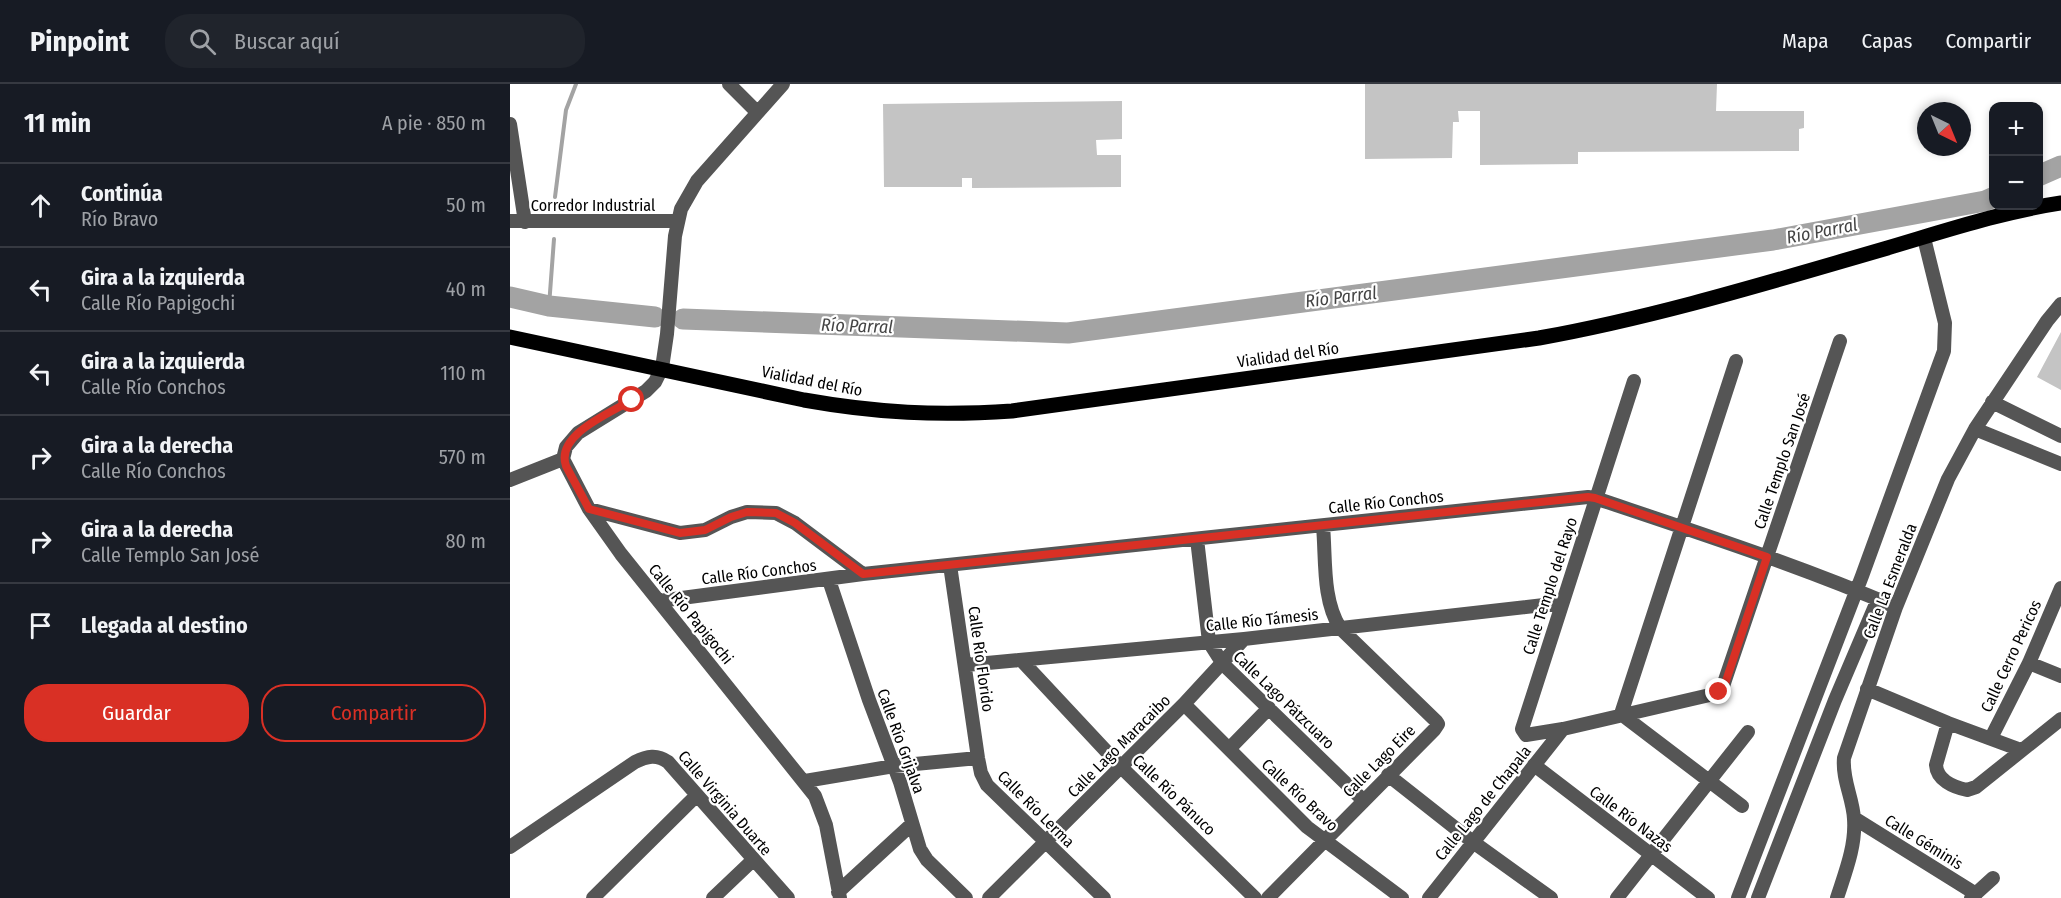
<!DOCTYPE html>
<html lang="es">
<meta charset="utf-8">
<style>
body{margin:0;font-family:"Fira Sans Condensed",sans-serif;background:#20242c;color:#f1f3f6}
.controls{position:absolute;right:18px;top:18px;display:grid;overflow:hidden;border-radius:12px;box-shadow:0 3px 9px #0003}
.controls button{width:54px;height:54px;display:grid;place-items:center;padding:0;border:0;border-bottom:2px solid #363941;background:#171b24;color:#f1f3f6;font:30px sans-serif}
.compass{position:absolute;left:1407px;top:18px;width:54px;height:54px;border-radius:50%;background:#171b24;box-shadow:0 3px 9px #0003;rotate:137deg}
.stop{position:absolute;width:18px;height:18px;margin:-14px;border:4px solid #d93025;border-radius:50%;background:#fff}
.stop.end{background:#d93025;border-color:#fff;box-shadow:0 2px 6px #0008}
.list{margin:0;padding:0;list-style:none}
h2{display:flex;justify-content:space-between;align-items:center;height:78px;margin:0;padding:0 24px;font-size:26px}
h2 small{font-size:20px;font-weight:400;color:#9ea1a6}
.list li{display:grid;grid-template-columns:39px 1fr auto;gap:18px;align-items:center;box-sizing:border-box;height:84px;padding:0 24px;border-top:2px solid #363941}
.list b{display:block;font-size:22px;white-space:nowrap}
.list p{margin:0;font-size:20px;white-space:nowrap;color:#9ea1a6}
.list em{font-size:20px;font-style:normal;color:#9ea1a6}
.actions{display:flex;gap:12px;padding:18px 24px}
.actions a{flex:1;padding:14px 0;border:2px solid #d93025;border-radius:24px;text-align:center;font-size:21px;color:#d93025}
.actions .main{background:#d93025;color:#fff}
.icon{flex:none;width:33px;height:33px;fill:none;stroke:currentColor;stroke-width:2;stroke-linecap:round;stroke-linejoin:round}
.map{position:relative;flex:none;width:1551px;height:814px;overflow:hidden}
header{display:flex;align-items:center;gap:36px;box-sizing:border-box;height:84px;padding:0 30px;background:#171b24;border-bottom:2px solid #363941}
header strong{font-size:28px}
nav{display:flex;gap:33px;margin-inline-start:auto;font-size:21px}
.search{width:420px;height:54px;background:#20242c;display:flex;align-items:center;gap:15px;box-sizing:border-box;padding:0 21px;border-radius:24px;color:#9ea1a6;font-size:22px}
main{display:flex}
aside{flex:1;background:#171b24}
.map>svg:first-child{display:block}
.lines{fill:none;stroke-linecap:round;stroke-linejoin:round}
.stream{stroke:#a3a3a3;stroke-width:4}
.river{stroke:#a3a3a3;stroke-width:21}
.building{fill:#c4c4c4}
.minor{stroke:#555;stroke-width:14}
.major{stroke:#000;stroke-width:15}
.route{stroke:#d93025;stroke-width:8}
.labels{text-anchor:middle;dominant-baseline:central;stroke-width:4.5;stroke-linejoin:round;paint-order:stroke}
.street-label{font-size:16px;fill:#000;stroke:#fff}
.water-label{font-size:18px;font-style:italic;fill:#444;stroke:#fff}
</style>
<header>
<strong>Pinpoint</strong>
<div class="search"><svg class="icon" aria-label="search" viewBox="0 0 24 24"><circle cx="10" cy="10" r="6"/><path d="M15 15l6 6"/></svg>Buscar aquí</div>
<nav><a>Mapa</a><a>Capas</a><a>Compartir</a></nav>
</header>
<main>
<aside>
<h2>11 min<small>A pie · 850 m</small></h2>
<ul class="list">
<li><svg class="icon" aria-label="ahead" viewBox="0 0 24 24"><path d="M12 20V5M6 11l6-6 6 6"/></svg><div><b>Continúa</b><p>Río Bravo</p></div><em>50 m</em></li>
<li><svg class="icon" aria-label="left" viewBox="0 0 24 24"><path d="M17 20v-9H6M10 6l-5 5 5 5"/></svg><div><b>Gira a la izquierda</b><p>Calle Río Papigochi</p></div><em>40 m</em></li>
<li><svg class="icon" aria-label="left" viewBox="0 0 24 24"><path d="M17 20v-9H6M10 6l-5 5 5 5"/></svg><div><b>Gira a la izquierda</b><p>Calle Río Conchos</p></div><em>110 m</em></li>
<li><svg class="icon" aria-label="right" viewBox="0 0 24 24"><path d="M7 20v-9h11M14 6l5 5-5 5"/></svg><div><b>Gira a la derecha</b><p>Calle Río Conchos</p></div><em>570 m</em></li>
<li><svg class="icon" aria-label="right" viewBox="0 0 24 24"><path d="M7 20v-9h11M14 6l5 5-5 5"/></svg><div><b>Gira a la derecha</b><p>Calle Templo San José</p></div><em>80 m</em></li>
<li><svg class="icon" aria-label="arrive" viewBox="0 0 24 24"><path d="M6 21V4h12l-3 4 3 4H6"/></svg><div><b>Llegada al destino</b></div></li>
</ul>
<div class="actions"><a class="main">Guardar</a><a>Compartir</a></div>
</aside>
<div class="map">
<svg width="1551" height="814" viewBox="0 0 1551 814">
<rect width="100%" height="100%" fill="#fff"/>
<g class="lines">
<path class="stream" d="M45 113 56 26 66 0
M39 222 44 155"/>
<path class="river" d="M1528 92 1551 82
M0 213 39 222 145 233
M173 235 558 249 1263 156 1475 117 1484 113"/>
</g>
<path class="building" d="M855 0H1207L1206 27H1294V44L1289 45V67L1068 68V80L970 81V27H948L949 38H943L942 74 855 75Z
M612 17V55L586 56 587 71H611V103L462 104V94H452V103H374L373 20Z
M1551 248V306L1527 293Z"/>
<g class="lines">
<path class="minor" d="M219 0 247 28
M0 40 15 138
M0 137H167
M1226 277 1111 630 1232 722
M1124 297 1012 645 1016 651 1053 645 1204 610 1212 605 1330 257
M1482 318 1551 352
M1465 345 1551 380
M53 375 79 425 111 470 305 712 316 741 330 814
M53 375 56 363 68 349 136 307 145 298 152 284 157 250 165 152 171 125 187 97 273 0
M0 396 53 375
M79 425 170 449 195 446 221 433 237 428 266 429 285 439 353 490
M687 455 699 558 713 580 853 716
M440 481 468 674 471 689 477 701 594 814
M319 496 359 616 390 698 410 765 417 776 456 814
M149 517 353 490 1078 413 1085 414C1186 448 1288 481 1386 523
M512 577 611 683 745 814
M1519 579 1551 592
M456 581 734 555 1051 519
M1357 605 1438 639 1511 666
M674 620 797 743 892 814
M1438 639 1426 681C1427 696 1443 703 1457 706L1466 703 1551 635
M1481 654 1519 579 1551 504
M719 665 759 624
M1024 681 1198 814
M878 691 963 758 1041 814
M295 697 384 682 468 674
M1344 734 1466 810
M0 763 125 678C137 672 147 670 158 678L278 814
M328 808 402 740
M83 814 187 711
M203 814 243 776
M479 814 674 620 734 555
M758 814 924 646 928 640 926 637 830 544C812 515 816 475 813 442
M919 814 1053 645
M1107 814 1238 648
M1228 814 1352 492 1434 267 1435 239 1414 154
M1248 814 1325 616 1368 515
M1327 814C1335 789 1346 762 1344 735 1343 714 1332 696 1334 674L1386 523 1438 395 1465 345 1537 237 1551 220
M1461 814 1483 794"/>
<path class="major" d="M0 253 294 316C367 329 428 332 502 327L1029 254C1146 233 1260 198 1374 165 1432 148 1491 128 1551 119"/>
</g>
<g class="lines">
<path class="route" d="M122 316C100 329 45 351 56 382L79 425 170 449 195 446 221 433 237 428 266 429 285 439 353 490 1078 413 1085 414 1257 473 1215 600 1209 608"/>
</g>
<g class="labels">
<g class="street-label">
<text x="83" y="121">Corredor Industrial</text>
<text transform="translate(778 271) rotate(-8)">Vialidad del Río</text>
<text transform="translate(302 297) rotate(11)">Vialidad del Río</text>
<text transform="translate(1272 377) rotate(-71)">Calle Templo San José</text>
<text transform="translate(876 418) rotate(-6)">Calle Río Conchos</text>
<text transform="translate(249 488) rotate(-7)">Calle Río Conchos</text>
<text transform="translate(1380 497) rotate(-69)">Calle La Esmeralda</text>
<text transform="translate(1040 502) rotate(-72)">Calle Templo del Rayo</text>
<text transform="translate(181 530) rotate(51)">Calle Río Papigochi</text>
<text transform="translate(752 536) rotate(-6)">Calle Río Támesis</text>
<text transform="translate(1501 572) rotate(-65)">Calle Cerro Pericos</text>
<text transform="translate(471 575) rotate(82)">Calle Río Florido</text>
<text transform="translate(774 616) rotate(44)">Calle Lago Pátzcuaro</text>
<text transform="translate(391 657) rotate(70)">Calle Río Grijalva</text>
<text transform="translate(609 662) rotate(-45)">Calle Lago Maracaibo</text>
<text transform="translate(869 677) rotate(-45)">Calle Lago Eire</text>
<text transform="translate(664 711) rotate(44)">Calle Río Pánuco</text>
<text transform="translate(790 711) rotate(43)">Calle Río Bravo</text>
<text transform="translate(215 719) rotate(49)">Calle Virginia Duarte</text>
<text transform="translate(973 719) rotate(-51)">Calle Lago de Chapala</text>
<text transform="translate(526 725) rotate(45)">Calle Río Lerma</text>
<text transform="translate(1121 735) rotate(37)">Calle Río Nazas</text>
<text transform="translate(1414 758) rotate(32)">Calle Géminis</text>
</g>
<g class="water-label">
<text transform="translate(1312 147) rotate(-11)">Río Parral</text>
<text transform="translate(831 213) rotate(-7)">Río Parral</text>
<text transform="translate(347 242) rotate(2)">Río Parral</text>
</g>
</g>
</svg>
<div class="controls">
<button>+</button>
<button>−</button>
</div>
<svg class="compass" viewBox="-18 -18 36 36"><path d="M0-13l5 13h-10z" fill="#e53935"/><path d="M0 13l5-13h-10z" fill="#9ea1a6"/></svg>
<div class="stop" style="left:122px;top:316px"></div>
<div class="stop end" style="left:1209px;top:608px"></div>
</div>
</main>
